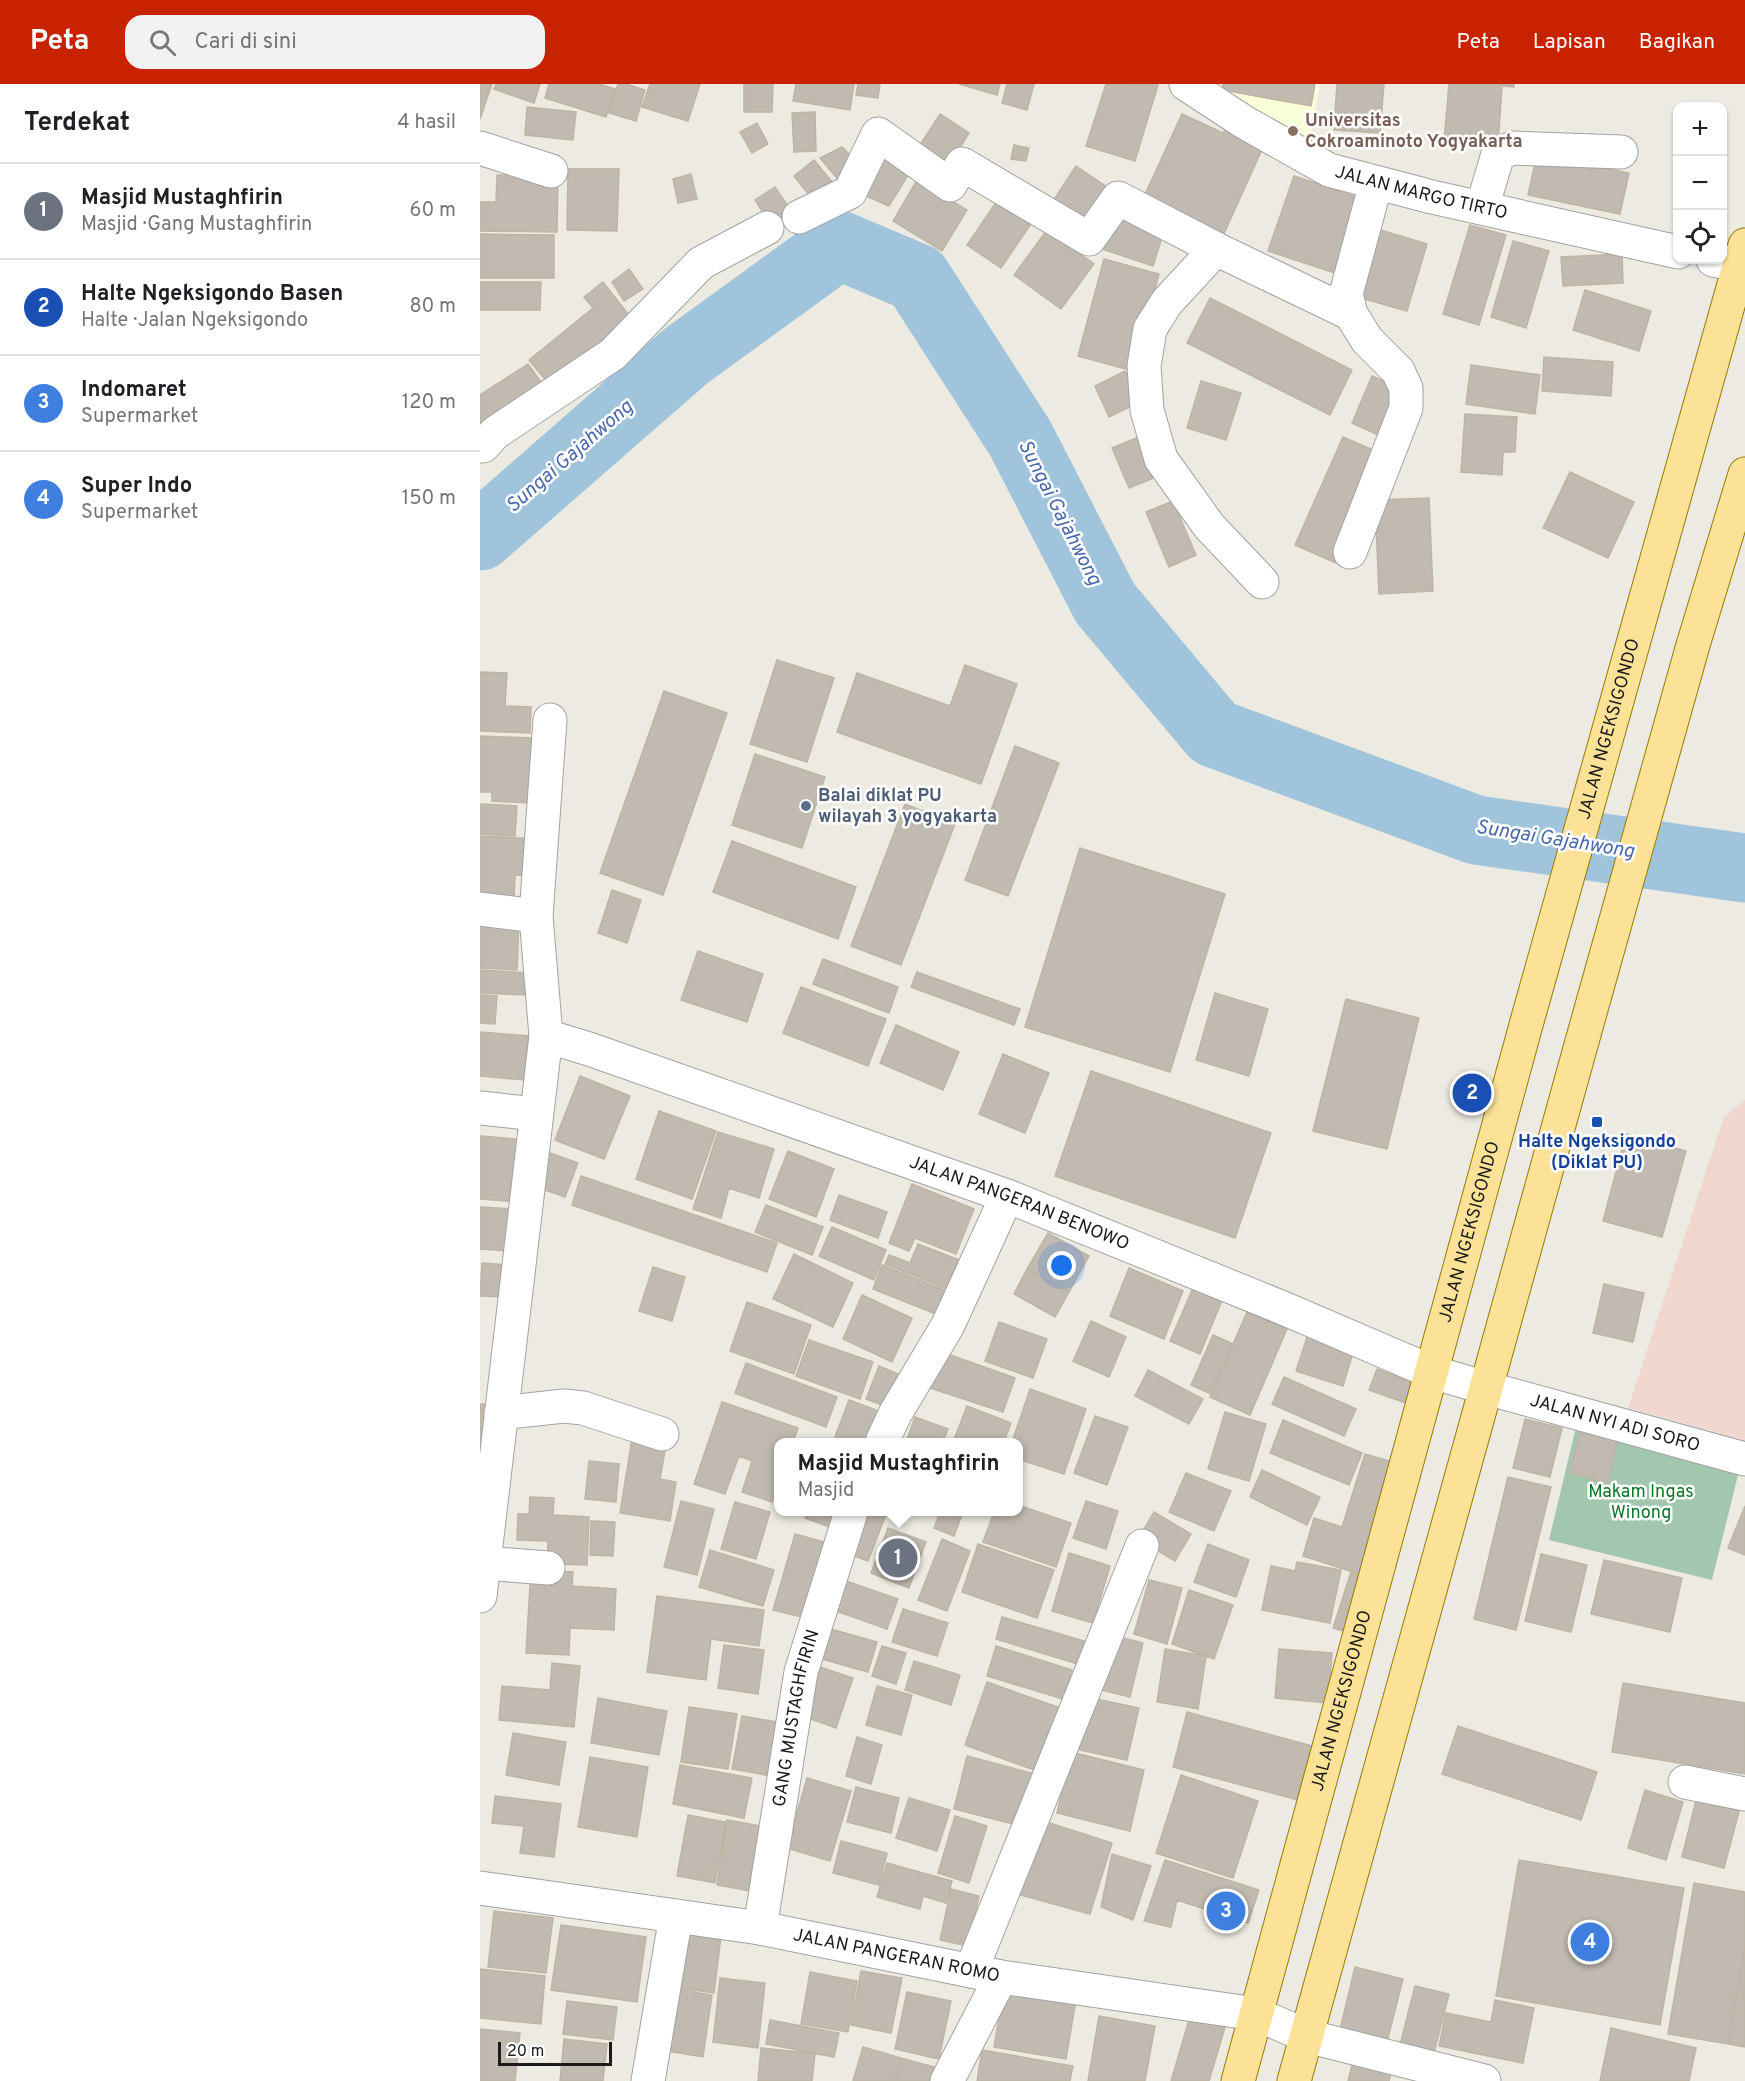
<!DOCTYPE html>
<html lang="id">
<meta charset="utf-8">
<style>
body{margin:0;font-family:Overpass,sans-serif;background:#f2f2f2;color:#202124}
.controls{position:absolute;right:18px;top:18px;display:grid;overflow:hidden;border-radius:12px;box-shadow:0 2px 4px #0004}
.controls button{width:54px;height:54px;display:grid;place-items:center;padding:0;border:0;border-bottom:2px solid #e0e0e0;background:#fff;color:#202124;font:30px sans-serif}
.scale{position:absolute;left:18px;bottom:15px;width:114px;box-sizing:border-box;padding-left:6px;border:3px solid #1b1b1b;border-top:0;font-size:16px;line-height:21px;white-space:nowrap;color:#1b1b1b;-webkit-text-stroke:4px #fff;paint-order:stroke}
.you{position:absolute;left:582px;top:1182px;width:21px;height:21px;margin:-15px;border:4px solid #fff;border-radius:50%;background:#1a73e8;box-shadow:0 0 0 9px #1a73e833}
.badge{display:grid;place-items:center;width:39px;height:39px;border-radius:50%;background:#c72300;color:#fff;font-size:20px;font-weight:700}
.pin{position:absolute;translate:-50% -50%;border:3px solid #fff;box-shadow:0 2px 6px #0006}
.popup{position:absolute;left:294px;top:1354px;width:249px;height:78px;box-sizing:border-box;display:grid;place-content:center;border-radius:12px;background:#fff;filter:drop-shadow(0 2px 4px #0005);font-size:20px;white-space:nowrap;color:#757577}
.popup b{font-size:22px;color:#202124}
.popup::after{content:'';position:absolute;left:50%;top:100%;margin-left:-12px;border:12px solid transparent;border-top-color:#fff}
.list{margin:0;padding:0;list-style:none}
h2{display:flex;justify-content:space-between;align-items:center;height:78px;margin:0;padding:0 24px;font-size:26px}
h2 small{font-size:20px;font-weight:400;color:#757577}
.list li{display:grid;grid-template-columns:39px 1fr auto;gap:18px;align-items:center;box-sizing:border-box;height:96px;padding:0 24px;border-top:2px solid #e0e0e0}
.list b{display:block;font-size:22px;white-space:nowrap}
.list p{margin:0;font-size:20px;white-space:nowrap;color:#757577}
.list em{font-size:20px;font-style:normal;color:#757577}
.icon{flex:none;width:33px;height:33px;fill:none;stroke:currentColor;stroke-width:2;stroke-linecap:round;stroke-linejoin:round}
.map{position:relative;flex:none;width:1265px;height:1997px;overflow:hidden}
header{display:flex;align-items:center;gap:36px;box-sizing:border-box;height:84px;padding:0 30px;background:#c72300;color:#fff}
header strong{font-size:28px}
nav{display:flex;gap:33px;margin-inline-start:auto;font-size:21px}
.search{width:420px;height:54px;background:#f2f2f2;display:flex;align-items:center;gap:15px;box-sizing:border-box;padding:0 21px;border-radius:18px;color:#757577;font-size:22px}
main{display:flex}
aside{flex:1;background:#fff}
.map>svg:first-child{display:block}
.commercial{fill:#efd6cf}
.education{fill:#f8ffd8}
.cemetery{fill:#a2c6ae}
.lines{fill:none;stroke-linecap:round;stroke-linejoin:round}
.river{stroke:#a0c4db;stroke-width:69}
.building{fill:#c1bab0;stroke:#bfb4a3;stroke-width:1.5}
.minor-casing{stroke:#a2a2a2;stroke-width:35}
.major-casing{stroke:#937c00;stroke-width:35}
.minor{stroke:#fff;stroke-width:33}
.major{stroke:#fce297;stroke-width:33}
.education-dot{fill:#8d6e63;stroke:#fff;stroke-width:2}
.service-dot{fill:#5c6f8a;stroke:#fff;stroke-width:2}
.transit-dot{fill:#1a4fb4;stroke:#fff;stroke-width:2}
.labels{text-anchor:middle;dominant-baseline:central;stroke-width:5;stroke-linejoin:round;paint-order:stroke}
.education-label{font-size:18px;font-weight:bold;fill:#785e54;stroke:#fff;text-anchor:start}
.street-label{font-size:18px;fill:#1b1b1b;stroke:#fff}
.service-label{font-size:18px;font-weight:bold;fill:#4e5e75;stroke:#fff;text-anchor:start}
.transit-label{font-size:18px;font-weight:bold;fill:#164399;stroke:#fff}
.park-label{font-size:18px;fill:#0b7827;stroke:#fff}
.water-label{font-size:20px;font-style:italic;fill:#4868aa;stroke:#fff}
</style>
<header>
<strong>Peta</strong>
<div class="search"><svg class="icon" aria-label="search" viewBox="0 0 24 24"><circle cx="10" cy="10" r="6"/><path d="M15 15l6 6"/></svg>Cari di sini</div>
<nav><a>Peta</a><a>Lapisan</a><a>Bagikan</a></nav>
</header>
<main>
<aside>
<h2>Terdekat<small>4 hasil</small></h2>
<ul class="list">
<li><span class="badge" style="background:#6b7280">1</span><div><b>Masjid Mustaghfirin</b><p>Masjid · Gang Mustaghfirin</p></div><em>60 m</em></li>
<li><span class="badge" style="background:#1a4fb4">2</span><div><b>Halte Ngeksigondo Basen</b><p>Halte · Jalan Ngeksigondo</p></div><em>80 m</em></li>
<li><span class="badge" style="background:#3f7fe0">3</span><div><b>Indomaret</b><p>Supermarket</p></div><em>120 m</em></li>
<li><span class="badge" style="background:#3f7fe0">4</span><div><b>Super Indo</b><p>Supermarket</p></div><em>150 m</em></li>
</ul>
</aside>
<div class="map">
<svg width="1265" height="1997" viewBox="0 0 1265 1997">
<rect width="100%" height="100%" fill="#edebe1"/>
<path class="commercial" d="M1265 1016V1356L1148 1324 1244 1033Z"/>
<path class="education" d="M717 0H840L828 69Z"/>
<path class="cemetery" d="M1096 1343 1260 1383 1232 1496 1069 1456Z"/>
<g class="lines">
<path class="river" d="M0 452 206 272 359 161 437 194 540 354 625 519 734 649 996 746 1265 784"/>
</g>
<path class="building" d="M0 0H12L0 35Z
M16 0H60L54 19 14 5Z
M69 0H119L135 5 126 33 65 14Z
M138 0H146L165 6 156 37 129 29Z
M170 0H220L208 37 162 23Z
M264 0H293L292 28H264Z
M316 0H374L370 26 313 17Z
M378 0H400L398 14 376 11Z
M479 0H520L517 11Z
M527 0H554L547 26 522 19Z
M626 0 678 1 655 77 606 62Z
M743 0H835L831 22 742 6Z
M857 0H904L900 49 854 46Z
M969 0H1034V3L1022 2 1018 61 964 57Z
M47 23 96 28 93 56 45 51Z
M335 28 336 67 314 68 312 29Z
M460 30 489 49 463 91 433 72Z
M702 30 743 49 747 42 785 59 742 154 662 117Z
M277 39 288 60 272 69 260 48Z
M534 61 549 64 546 77 531 75Z
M362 63 379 80 360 98 340 74Z
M402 63 433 83 409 122 379 109Z
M1057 70 1149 89 1140 130 1048 111Z
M334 76 357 104 337 121 314 92Z
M596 82 633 107 607 148 569 123Z
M88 85H139L137 147 87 146Z
M211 90 217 115 198 119 193 95Z
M17 91 78 92 77 148 0 147V118H16Z
M814 92 888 117 864 192 788 167Z
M437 96 487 126 462 167 413 137Z
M295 103 312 128 291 141 275 116Z
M521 111 555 134 521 184 487 161Z
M634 127 685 144 673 182 622 165Z
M990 141 1026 151 999 241 963 230Z
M894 144 947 160 927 227 874 212Z
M567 146 614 180 581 225 534 191Z
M0 150 74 151V194H0Z
M1033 157 1069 167 1046 244 1011 233Z
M1142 170 1143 199 1083 202 1081 173Z
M624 175 679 190 653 287 598 272Z
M149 185 163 205 144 217 132 198Z
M0 198H61L60 226H0Z
M123 198 155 239 73 305 49 276 113 224 104 213Z
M1105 206 1171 227 1159 267 1093 246Z
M730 214 872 286 850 331 707 259Z
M1064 273 1133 278 1131 312 1062 307Z
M48 280 66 305 0 349V311Z
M991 281 1060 291 1055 330 986 320Z
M645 287 660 318 629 333 615 302Z
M892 292 923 306 903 353 872 339Z
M721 297 761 309 746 356 707 344Z
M985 330 1037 333 1035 368H1023L1022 391 981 388Z
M659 353 676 393 649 404 632 364Z
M863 353 902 370 856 479 815 461Z
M1090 388 1154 418 1128 474 1063 444Z
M949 414 953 507 899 510 895 416Z
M693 417 716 471 689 483 666 428Z
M297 576 354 594 327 678 270 660Z
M485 581 537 600 501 700 357 648 377 589 470 622Z
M0 588 27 589 25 622 51 623 50 649 0 647Z
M184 607 247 629 183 811 120 789Z
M0 652 52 654 49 719 12 717V708H0Z
M535 662 579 679 528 812 485 796Z
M275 670 345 693 322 764 252 741Z
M0 720 37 722 35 752 0 750Z
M425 720 475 740 421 881 371 862Z
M0 752 57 755 55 792 35 791 34 815 0 813Z
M252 757 376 803 358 855 233 808Z
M600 764 745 810 690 988 545 943Z
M132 806 161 816 147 859 118 849Z
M0 832 39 835 37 886 0 884Z
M218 867 283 890 267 938 201 916Z
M343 875 418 903 409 929 333 900Z
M0 886 50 889 49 911 0 909Z
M437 888 540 925 534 941 431 903Z
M321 903 406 935 388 982 303 949Z
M735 909 788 925 769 992 716 976Z
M0 911 17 912 15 940 0 939Z
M866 915 939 934 907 1065 833 1047Z
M416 941 479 968 463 1006 400 979Z
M0 948 48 952 44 996 0 992Z
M523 970 569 989 545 1049 499 1030Z
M611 987 791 1049 755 1154 575 1092Z
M100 992 150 1012 124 1075 75 1056Z
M179 1027 236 1047 212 1115 156 1095Z
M238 1048 294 1065 279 1114 249 1104 241 1134 213 1125Z
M1146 1050 1206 1067 1182 1153 1123 1137Z
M0 1052 47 1056 42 1118 0 1115Z
M308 1067 354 1085 336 1133 289 1115Z
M67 1068 98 1079 85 1113 54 1102Z
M101 1092 297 1159 287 1188 92 1121Z
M432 1100 494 1125 476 1170 435 1154 429 1167 409 1159Z
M359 1111 407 1128 398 1154 350 1136Z
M286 1121 343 1143 332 1171 275 1148Z
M0 1123 35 1125 32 1167 0 1165Z
M352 1143 406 1166 394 1196 339 1172Z
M568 1149 609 1172 589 1208 547 1185Z
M438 1160 479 1176 467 1205 405 1180 409 1171 430 1179Z
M314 1170 373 1199 353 1243 293 1215Z
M2 1179 28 1181 25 1213 0 1212Z
M402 1181 464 1206 456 1230 393 1205Z
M173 1183 205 1193 192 1237 159 1227Z
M649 1184 703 1207 684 1255 630 1232Z
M547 1185 589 1208 575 1233 534 1210Z
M716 1197 745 1209 720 1270 690 1257Z
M1124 1200 1164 1209 1153 1258 1113 1249Z
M382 1211 432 1234 412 1278 363 1255Z
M267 1218 331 1241 314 1290 250 1267Z
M767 1228 807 1245 770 1331 730 1313Z
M611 1237 646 1253 629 1293 593 1277Z
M519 1238 567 1255 553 1294 505 1277Z
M829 1247 875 1262 863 1302 816 1287Z
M733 1251 753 1260 731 1310 711 1301Z
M329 1256 393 1278 380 1315 316 1292Z
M462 1268 535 1294 523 1328 450 1304Z
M266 1279 357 1313 346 1343 255 1309Z
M399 1282 425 1293 413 1325 386 1315Z
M897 1285 934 1299 926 1319 889 1306Z
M668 1286 723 1315 709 1340 655 1312Z
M804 1293 876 1325 864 1352 792 1320Z
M550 1305 606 1325 584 1390 538 1375V1358H532Z
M369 1316 404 1329 393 1358H353Z
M242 1318 318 1344 313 1358H298V1401L292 1418 262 1408 272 1377 259 1372 245 1410 214 1400Z
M0 1320 11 1321 9 1364 0 1363Z
M487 1322 531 1339 524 1358H473Z
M745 1328 786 1340 769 1397 728 1385Z
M615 1332 648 1343 627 1401 594 1389Z
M435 1333 468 1345 463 1358H426Z
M1045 1335 1082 1344 1070 1393 1033 1384Z
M803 1336 882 1369 869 1401 790 1369Z
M1101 1345 1138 1354 1127 1399 1090 1389Z
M153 1349 187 1355 180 1395 196 1398 190 1437 140 1429Z
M885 1370 923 1381 889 1493 823 1472 834 1434 862 1443Z
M109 1377 139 1380 136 1418 105 1415Z
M782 1386 840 1413 827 1441 770 1413Z
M706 1389 751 1407 734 1447 689 1428Z
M1028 1393 1071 1403 1036 1546 994 1535Z
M50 1413 74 1414 73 1431 109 1433 107 1481 67 1480 68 1457 37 1456 38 1430H49Z
M201 1417 234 1425 217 1491 184 1483Z
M606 1417 638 1427 626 1465 593 1454Z
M255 1418 290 1428 276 1475 241 1465Z
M538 1421 591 1439 576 1483 503 1458 514 1428H538Z
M1265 1422V1471L1248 1464Z
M328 1428H362L355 1445 325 1434Z
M385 1428H407L388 1477 369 1470Z
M460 1428H483L474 1452 454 1444Z
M674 1428 711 1450 695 1477 658 1455Z
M111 1437 135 1438 133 1472 110 1471Z
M408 1444 446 1458 429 1504 391 1489Z
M315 1450 355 1461 334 1536 293 1526Z
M462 1455 490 1467 467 1527 438 1516Z
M498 1460 574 1486 557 1534 482 1508Z
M728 1460 769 1476 756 1513 714 1498Z
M230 1466 294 1486 283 1522 219 1503Z
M589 1469 630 1482 613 1539 572 1527Z
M1061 1470 1107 1481 1091 1548 1045 1537Z
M1124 1476 1202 1494 1190 1548 1111 1530Z
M817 1478 861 1486 850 1539 782 1526 791 1482 815 1487Z
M51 1485 93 1488 92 1502 136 1505 134 1546 90 1544 89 1571 46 1569Z
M871 1488 892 1494 874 1550 853 1544Z
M669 1496 702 1504 687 1560 654 1550Z
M366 1497 418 1515 407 1545 356 1527Z
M709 1506 753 1521 734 1575 692 1560Z
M177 1512 284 1526 279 1562 231 1555 226 1596 167 1588Z
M423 1525 468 1539 457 1572 412 1558Z
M522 1533 604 1557 598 1580 516 1555Z
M340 1542 397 1558 388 1588 331 1572Z
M628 1550 663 1559 650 1613 614 1604Z
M244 1561 284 1566 278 1610 238 1604Z
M402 1562 426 1569 416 1600 392 1592Z
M516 1562 592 1586 583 1615 507 1592Z
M685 1565 726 1572 718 1625 677 1618Z
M799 1565 852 1569 848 1619 795 1614Z
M434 1577 480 1591 471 1621 425 1606Z
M72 1579 100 1582 94 1643 19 1636 22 1602 70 1606Z
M340 1583 373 1594 356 1644 323 1632Z
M507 1598 583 1625 560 1688 485 1661Z
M1143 1599 1265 1619V1690L1132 1668Z
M397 1602 432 1611 421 1651 386 1641Z
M607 1613 659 1624 647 1676 595 1665Z
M118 1614 187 1627 179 1671 111 1659Z
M209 1623 257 1630 248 1685 201 1678Z
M707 1628 836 1663 822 1717 693 1683Z
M262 1632 303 1639 302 1694 252 1685Z
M978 1642 1117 1688 1101 1736 962 1690Z
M33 1649 86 1658 79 1701 26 1691Z
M377 1653 402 1661 391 1700 366 1692Z
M591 1668 664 1686 650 1747 577 1729Z
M487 1672 559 1691 545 1743 474 1725Z
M110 1673 168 1683 157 1753 98 1743Z
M200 1681 272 1694 264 1734 193 1720Z
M701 1691 778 1717 753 1794 676 1769Z
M327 1694 371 1707 350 1777 307 1764Z
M376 1703 419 1714 411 1749 367 1738Z
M1165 1706 1203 1718 1186 1776 1148 1764Z
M15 1712 81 1720 74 1773 40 1769 44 1742 12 1739Z
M1217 1712 1260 1724 1244 1784 1202 1773Z
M429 1714 470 1726 457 1767 416 1754Z
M208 1731 246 1738 235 1799 197 1792Z
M475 1732 507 1742 489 1799 458 1789Z
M554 1734 632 1759 610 1830 533 1809Z
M247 1736 281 1742 270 1807 237 1801Z
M361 1757 407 1769 399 1801 353 1789Z
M632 1770 671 1782 653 1836 621 1823Z
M685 1776 779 1806 768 1839 697 1816 691 1843 664 1837Z
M1039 1776 1204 1804 1180 1941 1016 1912Z
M407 1779 472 1797 466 1819 443 1812 440 1825 397 1813Z
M1214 1799 1265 1808V1862L1248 1960 1188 1950Z
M471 1805 499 1812 488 1862 460 1856Z
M14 1827 73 1834 66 1889 8 1883Z
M81 1841 166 1853 157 1918 71 1906Z
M207 1849 241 1853 234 1909 200 1904Z
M1265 1862V1963L1248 1960Z
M875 1883 923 1895 905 1966 858 1954Z
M0 1885 65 1892 61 1940 0 1934Z
M381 1887 422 1894 411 1949 371 1941Z
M330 1888 377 1897 368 1948 321 1940Z
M240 1894 285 1899 278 1964 233 1958Z
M525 1898 597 1910 586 1975 514 1963Z
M935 1902 969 1910 952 1977 918 1969Z
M196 1905 232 1911 223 1973 186 1967Z
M427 1908 471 1917 459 1975 415 1965Z
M1015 1916 1054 1924 1043 1979 959 1962 966 1929 1011 1938Z
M87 1917 137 1923 133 1956 83 1950Z
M711 1929 746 1940 729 1997H691Z
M619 1932 675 1942 665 1997H608Z
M290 1936 359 1949 354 1973 286 1960Z
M1131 1944 1216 1964 1209 1997H1120Z
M0 1945 40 1949 35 1997H0Z
M84 1955 127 1960 123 1997H80Z
M383 1963 421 1974 415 1997H373Z
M281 1964 335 1970 332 1997H278Z
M502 1966 593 1982 590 1997H497Z
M875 1969 914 1978 909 1997H868Z
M421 1974 454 1983 450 1997H415Z"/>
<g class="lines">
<defs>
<g id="minor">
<path id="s1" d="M706 0 764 38 849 86 952 113 1198 168"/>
<path d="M0 64 71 87"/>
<path d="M1002 124 1018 70 1033 64 1141 68"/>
<path d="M319 133 370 108 398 50 470 101 482 80 609 155 638 114 736 165 871 230"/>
<path d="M736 165 687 218 670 245 664 282 667 326 681 375 729 442 782 498"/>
<path d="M1233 176 1259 181"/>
<path d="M0 362H3L15 349 133 270 221 179 287 144"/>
<path d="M870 468 926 324V304L918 287 887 256 871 230 866 210 896 99"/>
<path d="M0 825 56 832"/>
<path id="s2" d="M66 952 109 965 527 1112 803 1224 952 1288 1006 1304 1265 1375"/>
<path d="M0 1024 56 1030"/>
<path d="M21 1329 84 1322 103 1324 182 1350"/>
<path d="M402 1358 415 1330 468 1241 527 1112"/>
<path d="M4 1479 68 1484"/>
<path d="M0 1512 66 952 56 832 70 636"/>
<path d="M1205 1698 1265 1710"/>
<path id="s3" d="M0 1804 280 1844 521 1893 776 1930 827 1952 1004 1997"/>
<path id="s4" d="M280 1844 321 1588 371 1428"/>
<path d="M491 1887 662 1462"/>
<path d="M168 1997 196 1832"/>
<path d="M467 1997 521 1893"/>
</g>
<g id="major">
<path id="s5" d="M758 1997 1046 941 1265 161"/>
<path d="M814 1997 1101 961 1213 561 1265 390"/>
</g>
</defs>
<use href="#minor" class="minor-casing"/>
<use href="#major" class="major-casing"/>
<use href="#minor" class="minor"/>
<use href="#major" class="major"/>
</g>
<circle class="education-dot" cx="813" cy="47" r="6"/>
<circle class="service-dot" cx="326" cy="722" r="6"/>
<rect class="transit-dot" x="1111" y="1032" width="12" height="12" rx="3"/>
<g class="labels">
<g class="education-label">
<text x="825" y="37">Universitas<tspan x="825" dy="21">Cokroaminoto Yogyakarta</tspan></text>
</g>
<g class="street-label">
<text stroke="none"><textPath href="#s1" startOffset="262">JALAN MARGO TIRTO</textPath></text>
<text stroke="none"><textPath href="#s5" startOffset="1402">JALAN NGEKSIGONDO</textPath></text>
<text stroke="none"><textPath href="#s2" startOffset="502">JALAN PANGERAN BENOWO</textPath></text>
<text stroke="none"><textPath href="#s5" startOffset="880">JALAN NGEKSIGONDO</textPath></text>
<text stroke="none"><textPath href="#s2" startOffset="1138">JALAN NYI ADI SORO</textPath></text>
<text stroke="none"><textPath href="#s5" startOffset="394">JALAN NGEKSIGONDO</textPath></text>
<text stroke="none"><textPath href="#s4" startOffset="213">GANG MUSTAGHFIRIN</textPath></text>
<text stroke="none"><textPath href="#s3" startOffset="422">JALAN PANGERAN ROMO</textPath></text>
</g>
<g class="service-label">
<text x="338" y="712">Balai diklat PU<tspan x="338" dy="21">wilayah 3 yogyakarta</tspan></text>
</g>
<g class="transit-label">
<text x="1117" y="1058">Halte Ngeksigondo<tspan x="1117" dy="21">(Diklat PU)</tspan></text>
</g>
<g class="park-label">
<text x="1161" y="1408">Makam Ingas<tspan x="1161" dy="21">Winong</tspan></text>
</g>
<g class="water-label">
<text transform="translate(90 373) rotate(-41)">Sungai Gajahwong</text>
<text transform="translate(579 429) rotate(63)">Sungai Gajahwong</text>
<text transform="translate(1075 756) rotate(9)">Sungai Gajahwong</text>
</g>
</g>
</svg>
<div class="controls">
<button>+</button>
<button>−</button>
<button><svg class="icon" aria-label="locate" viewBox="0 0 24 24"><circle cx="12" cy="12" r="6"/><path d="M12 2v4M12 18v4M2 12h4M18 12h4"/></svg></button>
</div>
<div class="scale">20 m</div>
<div class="you"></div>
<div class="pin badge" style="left:418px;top:1474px;background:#6b7280">1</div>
<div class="popup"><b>Masjid Mustaghfirin</b>Masjid</div>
<div class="pin badge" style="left:992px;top:1009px;background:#1a4fb4">2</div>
<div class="pin badge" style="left:746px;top:1827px;background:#3f7fe0">3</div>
<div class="pin badge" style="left:1110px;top:1858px;background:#3f7fe0">4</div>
</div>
</main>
